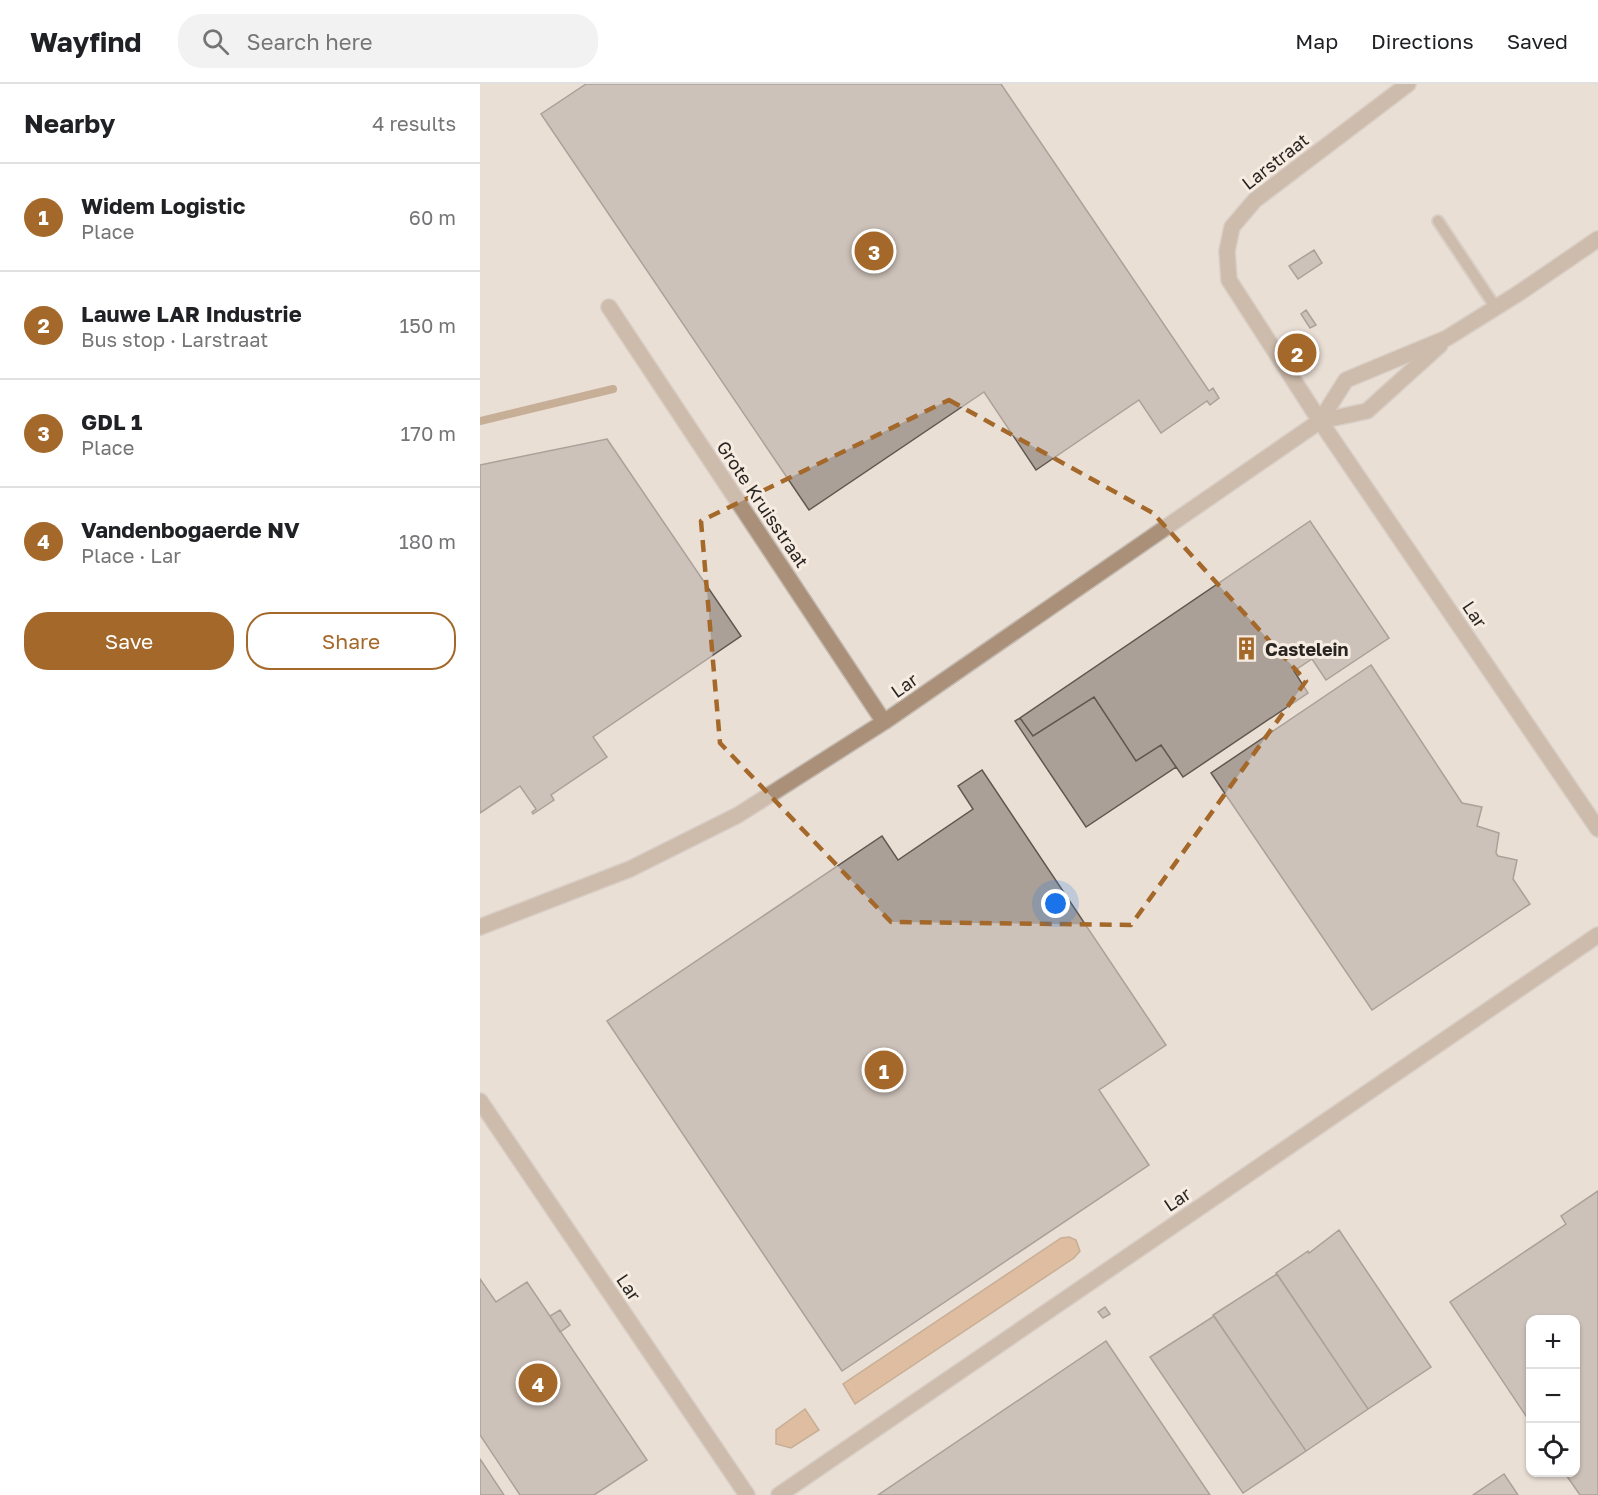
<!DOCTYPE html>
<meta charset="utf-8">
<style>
body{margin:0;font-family:"Golos Text",sans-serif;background:#f2f2f2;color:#202124}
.controls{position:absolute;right:18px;bottom:18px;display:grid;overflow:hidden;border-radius:12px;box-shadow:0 2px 4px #0004}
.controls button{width:54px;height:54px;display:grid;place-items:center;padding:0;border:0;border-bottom:2px solid #e0e0e0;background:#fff;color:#202124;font:30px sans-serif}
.you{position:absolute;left:576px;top:820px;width:21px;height:21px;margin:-15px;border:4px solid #fff;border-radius:50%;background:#1a73e8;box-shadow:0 0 0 9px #1a73e833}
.badge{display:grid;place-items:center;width:39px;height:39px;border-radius:50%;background:#a4692a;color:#fff;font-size:20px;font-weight:700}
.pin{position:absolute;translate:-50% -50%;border:3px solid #fff;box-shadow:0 2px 6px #0006}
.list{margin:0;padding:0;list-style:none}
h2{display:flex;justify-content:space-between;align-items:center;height:78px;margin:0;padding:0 24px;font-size:26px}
h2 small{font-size:20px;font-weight:400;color:#757577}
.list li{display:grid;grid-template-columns:39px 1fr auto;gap:18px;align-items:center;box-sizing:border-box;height:108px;padding:0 24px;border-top:2px solid #e0e0e0}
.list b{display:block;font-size:22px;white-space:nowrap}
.list p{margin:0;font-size:20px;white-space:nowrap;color:#757577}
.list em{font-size:20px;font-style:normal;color:#757577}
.actions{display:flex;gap:12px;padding:18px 24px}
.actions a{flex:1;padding:14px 0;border:2px solid #a4692a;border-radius:24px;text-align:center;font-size:21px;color:#a4692a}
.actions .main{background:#a4692a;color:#fff}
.icon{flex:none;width:33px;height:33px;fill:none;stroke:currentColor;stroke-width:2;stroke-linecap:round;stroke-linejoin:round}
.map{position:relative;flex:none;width:1118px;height:1411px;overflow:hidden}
header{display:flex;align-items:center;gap:36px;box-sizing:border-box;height:84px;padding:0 30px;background:#fff;border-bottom:2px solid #e0e0e0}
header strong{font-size:28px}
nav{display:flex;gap:33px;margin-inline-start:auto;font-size:21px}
.search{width:420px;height:54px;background:#f2f2f2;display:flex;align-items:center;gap:15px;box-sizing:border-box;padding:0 21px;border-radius:24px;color:#757577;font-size:22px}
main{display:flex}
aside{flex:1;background:#fff}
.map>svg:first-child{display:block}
.water{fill:#d0965f;stroke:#9e744d;stroke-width:1.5}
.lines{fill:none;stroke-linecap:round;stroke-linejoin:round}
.stream{stroke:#9e744d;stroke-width:8}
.building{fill:#aaa097;stroke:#60574f;stroke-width:1.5}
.lane-casing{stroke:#c3bab1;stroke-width:14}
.street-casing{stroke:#c3bab1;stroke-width:18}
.lane{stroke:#aa9079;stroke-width:10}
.street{stroke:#aa9079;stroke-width:15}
.marked{fill:none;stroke:#a4692a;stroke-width:4.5;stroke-dasharray:12 8;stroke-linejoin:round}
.labels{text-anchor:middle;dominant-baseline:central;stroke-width:6;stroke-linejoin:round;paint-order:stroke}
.street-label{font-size:18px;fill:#292522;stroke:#f7ece2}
.poi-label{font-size:18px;font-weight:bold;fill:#292522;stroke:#f7ece2;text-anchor:start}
</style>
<header>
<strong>Wayfind</strong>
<div class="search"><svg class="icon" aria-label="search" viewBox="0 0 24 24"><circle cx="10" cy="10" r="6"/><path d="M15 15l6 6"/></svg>Search here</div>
<nav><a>Map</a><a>Directions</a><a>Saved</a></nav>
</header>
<main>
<aside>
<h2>Nearby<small>4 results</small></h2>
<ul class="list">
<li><span class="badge">1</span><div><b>Widem Logistic</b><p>Place</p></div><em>60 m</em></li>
<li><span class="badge">2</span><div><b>Lauwe LAR Industrie</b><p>Bus stop · Larstraat</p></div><em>150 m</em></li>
<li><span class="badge">3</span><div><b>GDL 1</b><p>Place</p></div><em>170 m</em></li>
<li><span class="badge">4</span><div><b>Vandenbogaerde NV</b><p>Place · Lar</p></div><em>180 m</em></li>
</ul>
<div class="actions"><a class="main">Save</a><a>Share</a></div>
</aside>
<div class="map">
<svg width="1118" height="1411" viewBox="0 0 1118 1411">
<rect width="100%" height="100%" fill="#eadfd5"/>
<path class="water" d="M589 1153 596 1156 600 1167 594 1174 375 1320 363 1300 581 1154Z
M325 1325 339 1346 311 1364 296 1360V1346Z"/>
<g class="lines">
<path class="stream" d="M0 337 133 305"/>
</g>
<path class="building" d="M106 0H521L729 307 733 304 739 314 730 321 727 317 681 349 659 316 556 386 504 308 329 426 61 30Z
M834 166 842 179 818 195 809 182Z
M826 226 836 241 830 244 821 230Z
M127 355 261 552 113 653 127 673 71 711 74 716 53 730 52 728 56 725 40 702 0 729V381Z
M830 437 909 554 846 596 832 575 814 587 828 609 703 693 681 661 656 677 614 613 553 652 540 634Z
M891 581 982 719 1002 723 997 742 1019 749 1016 769 1018 772 1037 776 1033 795 1050 820 892 926 731 689Z
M614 613 656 677 681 661 696 683 606 743 535 637 540 634 553 652Z
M502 686 686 961 619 1006 669 1081 362 1287 127 937 402 752 418 776 493 725 478 702Z
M1118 1107V1411H1100L1084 1388H1096V1236H1050V1338L970 1218 1086 1140 1081 1132Z
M859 1146 951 1283 888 1325 796 1189 828 1167 829 1169Z
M797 1190 888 1325 826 1367 733 1231Z
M0 1195 16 1218 47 1198 167 1376 114 1411H40L0 1351Z
M625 1223 630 1230 623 1234 618 1228Z
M80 1226 90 1241 80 1248 70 1232Z
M734 1232 826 1367 763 1409 670 1273Z
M626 1257 730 1411H398Z
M0 1375 24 1411H0Z
M1024 1390 1038 1411H993Z"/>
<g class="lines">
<defs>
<path id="lane" d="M958 137 1016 224"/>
<path id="street" d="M928 0 775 116 752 143 747 167 749 196 840 337 1118 745
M129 223 404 638
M840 337 887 327 960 261
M0 843 150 785 258 731 404 638 840 337 866 296 967 254 1039 209 1118 155
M0 1017 267 1411
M299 1411 1118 851"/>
</defs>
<use href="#lane" class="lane-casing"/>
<use href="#street" class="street-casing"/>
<use href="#lane" class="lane"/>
<use href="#street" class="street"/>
</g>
<path d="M0 0H1118V1411H0ZM469 316 673 429 826 597 651 841 411 838 240 659 221 437Z" fill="#eadfd5" fill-opacity=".55" fill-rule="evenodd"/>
<path class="marked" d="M469 316 673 429 826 597 651 841 411 838 240 659 221 437Z"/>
<defs>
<symbol id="building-bare" viewBox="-9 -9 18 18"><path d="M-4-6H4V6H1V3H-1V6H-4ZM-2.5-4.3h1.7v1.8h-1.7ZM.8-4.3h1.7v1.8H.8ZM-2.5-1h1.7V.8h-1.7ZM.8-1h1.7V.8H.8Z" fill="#a4692a" stroke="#f7ece2" stroke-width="2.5" paint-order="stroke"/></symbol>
</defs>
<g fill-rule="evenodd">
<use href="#building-bare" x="750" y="548" width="33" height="33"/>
</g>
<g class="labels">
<g class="street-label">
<text transform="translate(795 77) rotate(-38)">Larstraat</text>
<text transform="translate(283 420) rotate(56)">Grote Kruisstraat</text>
<text transform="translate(995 530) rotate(56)">Lar</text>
<text transform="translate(424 601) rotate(-35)">Lar</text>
<text transform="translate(697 1115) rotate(-34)">Lar</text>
<text transform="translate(149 1203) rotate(56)">Lar</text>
</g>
<g class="poi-label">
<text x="785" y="565">Castelein</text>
</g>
</g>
</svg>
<div class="controls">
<button>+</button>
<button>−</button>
<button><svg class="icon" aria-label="locate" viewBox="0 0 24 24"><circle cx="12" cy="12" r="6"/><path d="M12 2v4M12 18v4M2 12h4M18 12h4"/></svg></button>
</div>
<div class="you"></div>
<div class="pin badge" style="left:404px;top:986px">1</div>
<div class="pin badge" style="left:817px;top:269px">2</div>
<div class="pin badge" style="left:394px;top:167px">3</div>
<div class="pin badge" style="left:58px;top:1299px">4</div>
</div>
</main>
